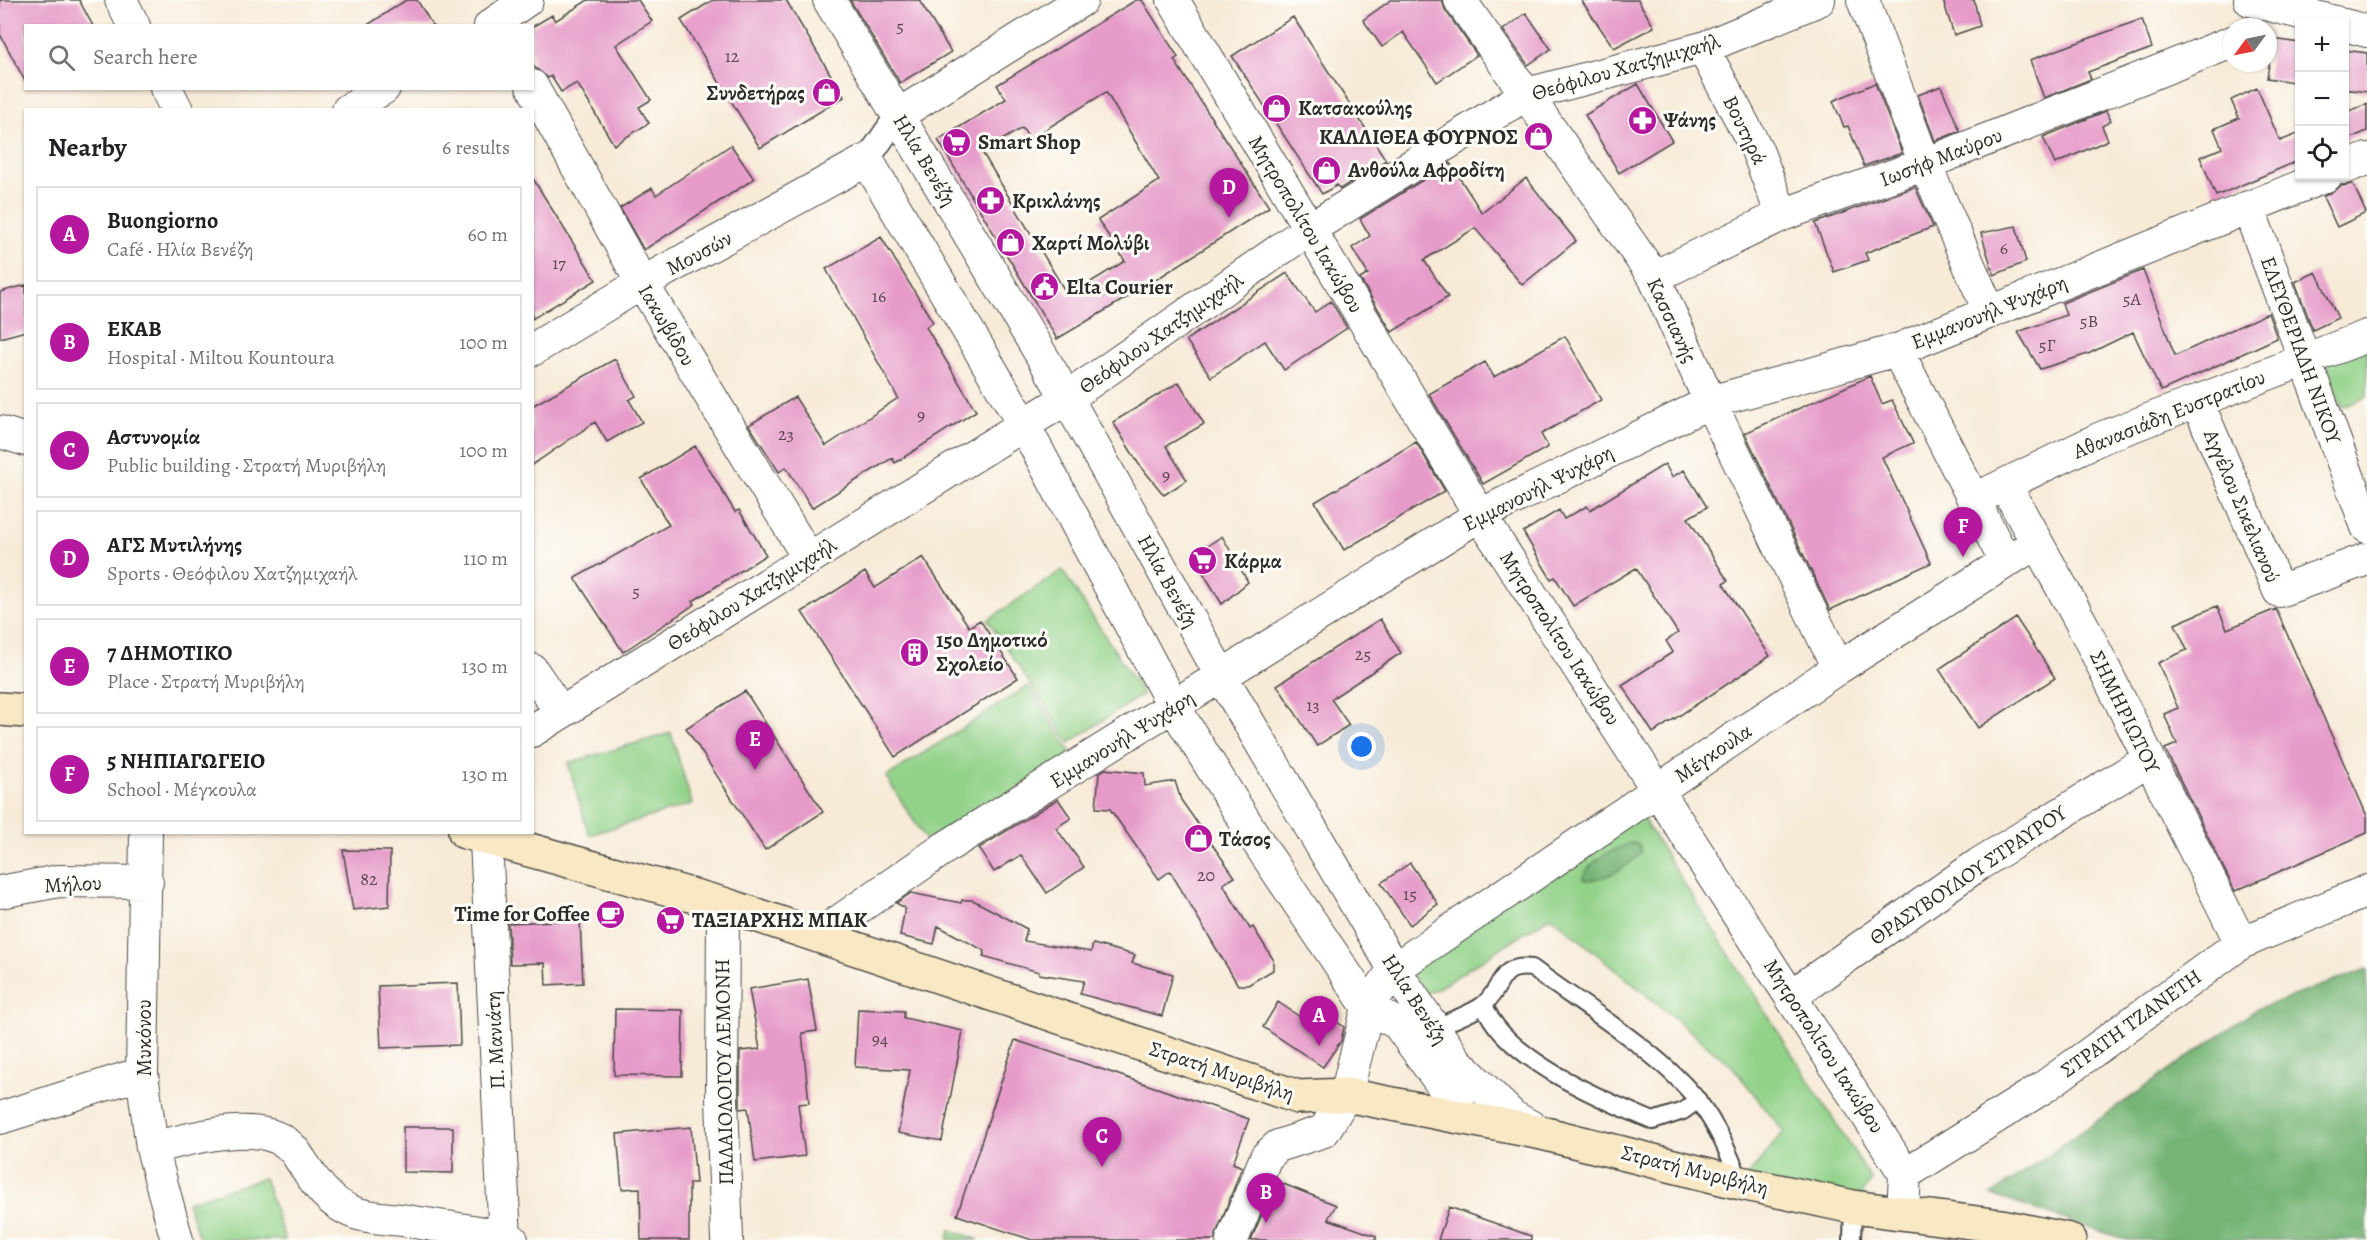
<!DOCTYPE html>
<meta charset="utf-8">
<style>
body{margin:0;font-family:Alegreya,serif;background:#f2f2f2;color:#202124}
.controls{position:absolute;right:18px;top:18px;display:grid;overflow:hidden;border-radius:0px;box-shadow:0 2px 4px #0004}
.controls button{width:54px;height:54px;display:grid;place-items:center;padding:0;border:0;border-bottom:2px solid #e0e0e0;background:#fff;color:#202124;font:30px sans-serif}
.compass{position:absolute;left:2223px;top:18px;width:54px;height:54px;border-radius:50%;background:#fff;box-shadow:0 2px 4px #0004;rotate:237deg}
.you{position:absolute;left:1362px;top:747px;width:21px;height:21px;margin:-15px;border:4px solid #fff;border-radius:50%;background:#1a73e8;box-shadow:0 0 0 9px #1a73e833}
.badge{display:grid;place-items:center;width:39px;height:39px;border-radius:50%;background:#b5179e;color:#fff;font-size:20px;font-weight:700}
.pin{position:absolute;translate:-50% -50px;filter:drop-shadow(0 2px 3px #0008)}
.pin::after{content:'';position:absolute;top:32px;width:21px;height:18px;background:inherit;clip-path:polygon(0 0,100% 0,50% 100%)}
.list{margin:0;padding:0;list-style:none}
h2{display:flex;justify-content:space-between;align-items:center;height:78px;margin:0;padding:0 24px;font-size:26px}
h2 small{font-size:20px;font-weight:400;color:#757577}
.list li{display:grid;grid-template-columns:39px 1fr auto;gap:18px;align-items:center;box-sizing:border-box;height:96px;margin:0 12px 12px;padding:0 12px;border:2px solid #e0e0e0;border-radius:0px}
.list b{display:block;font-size:22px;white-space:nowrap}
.list p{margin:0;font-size:20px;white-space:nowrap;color:#757577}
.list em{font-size:20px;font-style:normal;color:#757577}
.icon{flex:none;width:33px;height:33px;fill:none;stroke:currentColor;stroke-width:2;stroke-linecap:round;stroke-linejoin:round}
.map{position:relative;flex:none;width:2367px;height:1240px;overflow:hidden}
.search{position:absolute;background:#fff;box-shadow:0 2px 4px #0004;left:24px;top:24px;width:510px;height:66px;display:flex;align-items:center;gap:15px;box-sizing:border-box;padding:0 21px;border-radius:0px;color:#757577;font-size:22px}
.panel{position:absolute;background:#fff;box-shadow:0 2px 4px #0004;left:24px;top:108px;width:510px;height:726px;border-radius:0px}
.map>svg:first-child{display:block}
.green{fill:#92d289;stroke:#5e7e5a;stroke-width:1.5}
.forest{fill:#75b475;stroke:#507050;stroke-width:1.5}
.building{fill:#e69bc9;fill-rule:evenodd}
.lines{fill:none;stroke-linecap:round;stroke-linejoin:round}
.service-casing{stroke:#4a4845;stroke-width:20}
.pedestrian-casing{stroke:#4a4845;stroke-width:27}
.minor-casing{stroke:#4a4845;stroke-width:34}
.secondary-casing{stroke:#4a4845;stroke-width:36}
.service{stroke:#fff;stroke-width:16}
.pedestrian{stroke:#fff;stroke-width:24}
.minor{stroke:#fff;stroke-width:32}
.secondary{stroke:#f8e8c3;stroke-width:33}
.labels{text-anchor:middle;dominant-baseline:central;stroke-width:6;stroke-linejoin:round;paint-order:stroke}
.number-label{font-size:18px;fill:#5a4752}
.street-label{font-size:21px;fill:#2b2b2b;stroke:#fdfcf7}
.poi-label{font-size:21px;font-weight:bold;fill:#2b2b2b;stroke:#fdfcf7;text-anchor:start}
</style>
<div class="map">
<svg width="2367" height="1240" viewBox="0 0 2367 1240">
<rect width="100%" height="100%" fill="#fdfcf7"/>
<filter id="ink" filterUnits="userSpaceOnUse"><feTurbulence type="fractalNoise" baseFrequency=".0167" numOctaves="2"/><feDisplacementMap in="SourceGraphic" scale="12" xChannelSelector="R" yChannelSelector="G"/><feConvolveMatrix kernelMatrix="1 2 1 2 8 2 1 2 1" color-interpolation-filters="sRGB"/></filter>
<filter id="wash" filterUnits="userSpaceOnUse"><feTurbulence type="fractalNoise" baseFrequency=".008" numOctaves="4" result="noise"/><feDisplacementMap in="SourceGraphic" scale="24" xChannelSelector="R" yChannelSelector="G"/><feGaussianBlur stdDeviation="1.35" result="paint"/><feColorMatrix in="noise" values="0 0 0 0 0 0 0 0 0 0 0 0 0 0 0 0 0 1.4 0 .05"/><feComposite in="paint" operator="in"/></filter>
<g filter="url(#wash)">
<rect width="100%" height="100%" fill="#f7ebd8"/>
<path class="green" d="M2367 343V397L2342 407 2328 370 2329 361Z
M1062 570 1143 694 1069 743 988 620Z
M1028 686 1072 754 929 845 886 777Z
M671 733 692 804 589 835 568 763Z
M1635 806 1872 1180 1853 1207 1741 1183 1784 1132 1732 1066 1551 916 1438 988 1414 999 1394 969Z
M264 1178 285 1240H200L187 1202Z
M950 1230 979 1240H948Z"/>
<path class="forest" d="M1630 843 1639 844 1641 852C1626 869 1609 879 1585 880L1583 877C1591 859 1613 850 1630 843Z
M2367 969V1240H2127L1991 1195 2257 1009Z"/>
<g id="blocks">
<path class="building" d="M0 0H79L93 26H26V83L0 34Z
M406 0H417L433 26H366Z
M588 0H638L652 21 616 45 651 100 639 107 649 123 614 145 577 83 561 92 551 76 548 78 532 65V27L552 15 555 21Z
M713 0H786L844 97 760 148 681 20Z
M850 0H919L951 52 900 83Z
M1136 0H1142L1178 57 1174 60 1269 207 1143 288 1057 339 938 140 1006 99 997 85ZM1106 92 1159 181 1098 220 1125 261 1068 296 982 152 1022 128 1030 139Z
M1391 0H1442L1445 10 1477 55 1437 82 1403 32 1382 47 1363 20Z
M1581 0H1638L1654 27 1614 48Z
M1943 0H1974L1980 26 1954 35Z
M1526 13 1551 49 1528 65 1503 30Z
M1293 17 1386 160 1340 189 1337 185 1322 194 1232 56Z
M2142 19 2152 48 2088 72 2091 79 2044 98 2030 60Z
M2273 39 2300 43V83L2267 78Z
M2344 50 2367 53V92L2344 89Z
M1875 83 1902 153 1864 166 1848 126 1844 127 1833 101Z
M1638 84 1672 141 1619 173 1585 115Z
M1941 86 1960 131 1935 141 1918 95Z
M2257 88 2280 141 2300 133V160L2216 196 2200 157 2222 148 2214 129 2239 118 2231 100Z
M2367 104V131L2344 141V113Z
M2106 111 2111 121 2102 126 2108 140 2055 164 2043 137Z
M731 145 754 179 644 250 620 208 652 188 656 195Z
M1450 163 1482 213 1526 178 1576 241 1522 285 1475 228 1424 260 1448 297 1392 332 1360 279 1368 274 1352 248 1370 236 1360 219Z
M532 177 596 280 532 319Z
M2353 184 2366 213 2337 227 2323 197 2341 186Z
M1915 187 1933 227 1865 253 1868 260 1834 272 1815 223Z
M2016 226 2026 262 1994 275 1981 233Z
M881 237 933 322 926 327 976 411 895 463 892 458 812 508 786 467 779 472 749 425 795 397 826 446 898 398 826 269Z
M2143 270 2175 356 2268 313 2277 338 2161 391 2133 332 2088 354 2040 369 2018 332 2066 315 2062 303Z
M2316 272 2338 318 2313 330 2295 282Z
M1287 273 1315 312 1331 301 1347 328 1284 370 1265 341 1211 377 1186 340Z
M26 285V331L0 338V292Z
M1565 336 1601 400 1541 434 1548 447 1483 484 1429 394 1485 362 1494 377Z
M615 359 636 396 629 400 642 422 607 442 595 422 532 465V406Z
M1870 376 1882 404 1892 400 1913 443 1882 457 1931 563 1830 610 1745 433Z
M1179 382 1204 424 1166 446 1187 480 1164 495 1138 463 1113 422Z
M1416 442 1445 491 1344 550 1315 502Z
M695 446 735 512 739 510 766 555 693 601 695 604 623 652 575 578 669 525 641 479Z
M1665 464 1672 477 1684 470 1707 507 1688 518 1728 581 1723 584 1770 656 1653 733 1622 685 1673 652 1666 641 1678 633 1636 568 1573 606 1555 577 1551 579 1523 532 1559 510 1564 519 1587 506 1590 510Z
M1222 536 1248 582 1222 604 1193 556Z
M923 557 969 627 980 620 1018 678 895 757 802 612 865 572 875 588Z
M2217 606 2227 629 2276 609 2367 816V833L2235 891 2165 749 2177 744 2164 714 2178 708 2158 663 2187 650 2175 624Z
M2016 618 2055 678 1978 728 1939 669Z
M1380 619 1401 653 1331 699 1349 725 1317 746 1277 685Z
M745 691 823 812 765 850 686 728Z
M1105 769 1144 773 1145 786 1175 781 1181 800 1235 877 1223 884 1250 929 1253 927 1273 959V970L1248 985H1238L1170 871 1159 879 1110 809 1096 808 1099 773Z
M1058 799 1071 818 1056 828 1084 867 1047 893 1021 855 994 872 979 848Z
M343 850 390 851 389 906 353 910Z
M1410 863 1438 904 1410 925 1381 883Z
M911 893 961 903 962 900H973L1027 929 1024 941 1091 952 1093 944 1135 955 1132 963 1173 974 1162 1016 1080 994 1084 981 1039 974V972L983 956 985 951 938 926 934 944 900 936 905 908 896 903Z
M580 920 583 983 546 985 545 963 510 964 508 923Z
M808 979 817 1031 802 1033 809 1103 798 1104 805 1156 755 1162 748 1108 740 1109V1051L760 1049 749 989Z
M458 983 460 1045 381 1048 378 986Z
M1278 1002 1303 1019 1312 1004 1344 1027 1341 1041 1323 1067 1263 1027Z
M615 1009 683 1010 682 1076 614 1075Z
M858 1009 904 1011V1018L963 1031 942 1141 898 1133 910 1070 855 1067Z
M1015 1040 1249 1119 1233 1163 1242 1167 1214 1240H1032L957 1215Z
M403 1127H453V1173L403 1172Z
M691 1127 696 1183H689V1240H641L640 1188 622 1189 617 1134Z
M1276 1181 1336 1205 1328 1219 1376 1236V1240H1251Z
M1449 1207 1531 1236V1240H1438Z"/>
</g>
</g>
<g filter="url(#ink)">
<use href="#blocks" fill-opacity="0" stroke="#4a4845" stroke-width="1.5"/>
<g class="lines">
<defs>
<path id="service" d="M1484 1004C1502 1058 1603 1100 1653 1121L1683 1111 1698 1100
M1434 1028C1447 1022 1474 1013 1484 1004 1504 987 1497 964 1532 968 1582 1005 1662 1054 1698 1101 1717 1125 1729 1154 1741 1183
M1852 1240 1853 1207"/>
<path id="pedestrian" d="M867 160 898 115"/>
<path id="minor" d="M121 0 134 26
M829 0 1067 398 1222 677 1394 969 1457 1062 1512 1116 1539 1131
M1173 0 1480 515 1905 1174 1903 1211
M1460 0 1654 277 1710 402 1838 668
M1863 0 1925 164 1989 311
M2250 0 2335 22
M2344 25 2367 31
M490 26 527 0
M1703 48 1757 150 1782 215
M532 86 642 283 809 559
M166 88 177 110
M348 110 384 88
M898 115 1082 0
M2344 168 2367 159
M2248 207 2367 527
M1654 277 1782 215 1925 164 2232 42
M532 350 642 283 867 160 1024 425 1174 707 1261 847 1368 1007 1346 1095 1324 1131 1278 1146 1266 1157 1232 1240
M1897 350 2005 561
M2197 401 2279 591 2367 559
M0 432 26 440
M2005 485 2082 624 2241 943
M1975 499 2101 438 2367 336
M532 670 561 713
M532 731 1067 398 1308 230 1527 94 1703 48 1819 0
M146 832 142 1073 152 1148 177 1240
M486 840 505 1240
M0 892 59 881 147 882
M723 904 722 1099 727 1240
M818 936 946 847 1480 515 1710 402 1897 350 2326 176
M1791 996 1979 864 2148 760
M0 1118 142 1073
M1466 1118 1398 1024 1368 1007 1394 969 1838 668 2036 543
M152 1148C189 1139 269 1114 296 1153 313 1178 325 1202 355 1213 369 1218 386 1218 401 1220 435 1225 470 1231 505 1236L512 1240
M1905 1174 2044 1087 2241 943 2367 891"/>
<path id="secondary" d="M0 709 26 711
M465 832 723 904 1298 1097 1346 1095 1542 1133 1741 1183 1853 1207 2001 1226 2069 1240"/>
</defs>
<use href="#service" class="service-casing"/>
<use href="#pedestrian" class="pedestrian-casing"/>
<use href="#minor" class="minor-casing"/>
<use href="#secondary" class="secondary-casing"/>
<use href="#service" class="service"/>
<use href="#pedestrian" class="pedestrian"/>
<use href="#minor" class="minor"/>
<use href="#secondary" class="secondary"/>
</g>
</g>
<defs>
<symbol id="shop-disc" viewBox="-11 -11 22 22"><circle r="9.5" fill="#b5179e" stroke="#fdfcf7"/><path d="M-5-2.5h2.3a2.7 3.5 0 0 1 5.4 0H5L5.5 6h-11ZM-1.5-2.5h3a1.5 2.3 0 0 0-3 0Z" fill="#fff"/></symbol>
<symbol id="pharmacy-disc" viewBox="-11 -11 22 22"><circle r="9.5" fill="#b5179e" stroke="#fdfcf7"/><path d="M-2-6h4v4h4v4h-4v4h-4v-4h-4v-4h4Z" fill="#fff"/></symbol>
<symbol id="supermarket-disc" viewBox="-11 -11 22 22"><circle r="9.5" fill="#b5179e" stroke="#fdfcf7"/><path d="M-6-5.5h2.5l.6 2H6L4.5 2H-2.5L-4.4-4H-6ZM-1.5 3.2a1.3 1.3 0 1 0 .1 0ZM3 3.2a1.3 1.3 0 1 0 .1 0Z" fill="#fff"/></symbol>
<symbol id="civic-disc" viewBox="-11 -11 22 22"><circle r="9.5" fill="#b5179e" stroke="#fdfcf7"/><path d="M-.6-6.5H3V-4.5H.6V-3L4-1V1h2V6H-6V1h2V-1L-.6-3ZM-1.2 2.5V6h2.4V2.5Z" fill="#fff"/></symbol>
<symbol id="building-disc" viewBox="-11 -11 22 22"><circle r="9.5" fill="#b5179e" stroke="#fdfcf7"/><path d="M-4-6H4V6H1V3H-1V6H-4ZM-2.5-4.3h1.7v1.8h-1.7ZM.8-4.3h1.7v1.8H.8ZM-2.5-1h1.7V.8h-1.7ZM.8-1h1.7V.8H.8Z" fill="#fff"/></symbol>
<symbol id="cafe-disc" viewBox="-11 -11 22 22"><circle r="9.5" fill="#b5179e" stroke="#fdfcf7"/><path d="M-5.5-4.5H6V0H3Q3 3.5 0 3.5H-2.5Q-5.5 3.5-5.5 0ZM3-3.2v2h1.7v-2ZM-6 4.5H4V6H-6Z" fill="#fff"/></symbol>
</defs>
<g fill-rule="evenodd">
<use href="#shop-disc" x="810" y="76" width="33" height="33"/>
<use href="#shop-disc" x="1260" y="92" width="33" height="33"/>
<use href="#pharmacy-disc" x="1626" y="104" width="33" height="33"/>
<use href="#shop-disc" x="1522" y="120" width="33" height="33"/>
<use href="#supermarket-disc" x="940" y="126" width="33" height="33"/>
<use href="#shop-disc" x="1310" y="154" width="33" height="33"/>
<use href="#pharmacy-disc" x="974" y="184" width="33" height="33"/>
<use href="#shop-disc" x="994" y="226" width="33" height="33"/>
<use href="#civic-disc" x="1028" y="270" width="33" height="33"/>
<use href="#supermarket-disc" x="1186" y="544" width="33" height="33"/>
<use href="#building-disc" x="898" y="636" width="33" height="33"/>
<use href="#shop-disc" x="1182" y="822" width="33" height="33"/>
<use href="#cafe-disc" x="594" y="898" width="33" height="33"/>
<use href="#supermarket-disc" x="654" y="904" width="33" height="33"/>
</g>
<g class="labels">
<g class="number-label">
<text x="900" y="26">5</text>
<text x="732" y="56">12</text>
<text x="2004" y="248">6</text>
<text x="559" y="263">17</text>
<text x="879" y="296">16</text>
<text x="2132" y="299">5Α</text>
<text x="2089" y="321">5Β</text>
<text x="2047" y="345">5Γ</text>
<text x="921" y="415">9</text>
<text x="786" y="434">23</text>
<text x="1166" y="475">9</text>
<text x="636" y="591">5</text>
<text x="1363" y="654">25</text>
<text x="1313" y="705">13</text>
<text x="1206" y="875">20</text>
<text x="369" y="879">82</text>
<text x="1410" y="894">15</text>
<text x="880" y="1039">94</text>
</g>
<g class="street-label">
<text transform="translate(1626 67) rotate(-16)">Θεόφιλου Χατζημιχαήλ</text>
<text transform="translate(1745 130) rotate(64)">Βουτηρά</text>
<text transform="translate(1941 157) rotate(-21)">Ιωσήφ Μαύρου</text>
<text transform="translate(925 160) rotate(59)">Ηλία Βενέζη</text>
<text transform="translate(1306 224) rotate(59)">Μητροπολίτου Ιακώβου</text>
<text transform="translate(699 253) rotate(-28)">Μουσών</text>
<text transform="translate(1989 312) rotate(-22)">Εμμανουήλ Ψυχάρη</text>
<text transform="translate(1672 320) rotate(65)">Κασσιανής</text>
<text transform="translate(667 325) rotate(59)">Ιακωβίδου</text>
<text transform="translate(1161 333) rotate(-35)">Θεόφιλου Χατζημιχαήλ</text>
<text transform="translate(2301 350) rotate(70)">ΕΛΕΥΘΕΡΙΑΔΗ ΝΙΚΟΥ</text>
<text transform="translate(2169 414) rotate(-22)">Αθανασιάδη Ευστρατίου</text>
<text transform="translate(1538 488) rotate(-27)">Εμμανουήλ Ψυχάρη</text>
<text transform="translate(2242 506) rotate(67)">Αγγέλου Σικελιανού</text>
<text transform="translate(1168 581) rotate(61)">Ηλία Βενέζη</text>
<text transform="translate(752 594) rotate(-32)">Θεόφιλου Χατζημιχαήλ</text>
<text transform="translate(1560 638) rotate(57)">Μητροπολίτου Ιακώβου</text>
<text transform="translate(2125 712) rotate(64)">ΣΗΜΗΡΙΩΤΟΥ</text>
<text transform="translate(1122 739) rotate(-32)">Εμμανουήλ Ψυχάρη</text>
<text transform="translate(1713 753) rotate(-34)">Μέγκουλα</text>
<text transform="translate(1968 875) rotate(-34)">ΘΡΑΣΥΒΟΥΛΟΥ ΣΤΡΑΥΡΟΥ</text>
<text transform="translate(73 884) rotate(-3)">Μήλου</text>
<text transform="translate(1415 999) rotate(57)">Ηλία Βενέζη</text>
<text transform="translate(2131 1023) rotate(-36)">ΣΤΡΑΤΗ ΤΖΑΝΕΤΗ</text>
<text transform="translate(144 1038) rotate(-90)">Μυκόνου</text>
<text transform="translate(495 1040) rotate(-93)">Π. Μανιάτη</text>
<text transform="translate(1824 1046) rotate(57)">Μητροπολίτου Ιακώβου</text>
<text transform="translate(1222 1071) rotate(18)">Στρατή Μυριβήλη</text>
<text transform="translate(724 1072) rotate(-91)">ΠΑΛΑΙΟΛΟΓΟΥ ΛΕΜΟΝΗ</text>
<text transform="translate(1695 1170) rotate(14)">Στρατή Μυριβήλη</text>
</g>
<g class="poi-label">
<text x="805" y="93" text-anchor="end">Συνδετήρας</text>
<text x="1298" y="108">Κατσακούλης</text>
<text x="1663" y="120">Ψάνης</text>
<text x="1518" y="137" text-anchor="end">ΚΑΛΛΙΘΕΑ ΦΟΥΡΝΟΣ</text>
<text x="978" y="142">Smart Shop</text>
<text x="1348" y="170">Ανθούλα Αφροδίτη</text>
<text x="1012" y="201">Κρικλάνης</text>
<text x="1032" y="243">Χαρτί Μολύβι</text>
<text x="1066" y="287">Elta Courier</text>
<text x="1224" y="561">Κάρμα</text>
<text x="936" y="640">15o Δημοτικό<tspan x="936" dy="24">Σχολείο</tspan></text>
<text x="1219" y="839">Τάσος</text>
<text x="590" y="914" text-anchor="end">Time for Coffee</text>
<text x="692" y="920">ΤΑΞΙΑΡΧΗΣ ΜΠΑΚ</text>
</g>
</g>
</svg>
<div class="controls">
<button>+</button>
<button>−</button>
<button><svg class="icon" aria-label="locate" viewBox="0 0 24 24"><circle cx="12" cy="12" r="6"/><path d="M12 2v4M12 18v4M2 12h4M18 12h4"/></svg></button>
</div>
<svg class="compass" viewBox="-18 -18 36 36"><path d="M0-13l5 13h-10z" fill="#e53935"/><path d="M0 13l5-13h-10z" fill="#757577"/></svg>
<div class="you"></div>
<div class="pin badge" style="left:1319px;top:1046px">A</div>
<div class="pin badge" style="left:1266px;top:1223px">B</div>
<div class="pin badge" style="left:1102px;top:1167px">C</div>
<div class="pin badge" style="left:1229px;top:218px">D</div>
<div class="pin badge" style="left:755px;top:770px">E</div>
<div class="pin badge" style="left:1963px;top:557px">F</div>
<div class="search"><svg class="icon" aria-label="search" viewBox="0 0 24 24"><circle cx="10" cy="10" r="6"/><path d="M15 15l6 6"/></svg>Search here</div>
<section class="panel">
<h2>Nearby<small>6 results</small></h2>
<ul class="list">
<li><span class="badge">A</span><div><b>Buongiorno</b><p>Café · Ηλία Βενέζη</p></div><em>60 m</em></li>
<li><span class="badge">B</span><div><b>ΕΚΑΒ</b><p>Hospital · Miltou Kountoura</p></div><em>100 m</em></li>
<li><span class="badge">C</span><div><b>Αστυνομία</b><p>Public building · Στρατή Μυριβήλη</p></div><em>100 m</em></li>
<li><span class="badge">D</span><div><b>ΑΓΣ Μυτιλήνης</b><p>Sports · Θεόφιλου Χατζημιχαήλ</p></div><em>110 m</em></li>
<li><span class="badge">E</span><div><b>7 ΔΗΜΟΤΙΚΟ</b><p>Place · Στρατή Μυριβήλη</p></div><em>130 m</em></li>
<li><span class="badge">F</span><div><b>5 ΝΗΠΙΑΓΩΓΕΙΟ</b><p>School · Μέγκουλα</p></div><em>130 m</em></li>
</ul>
</section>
</div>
